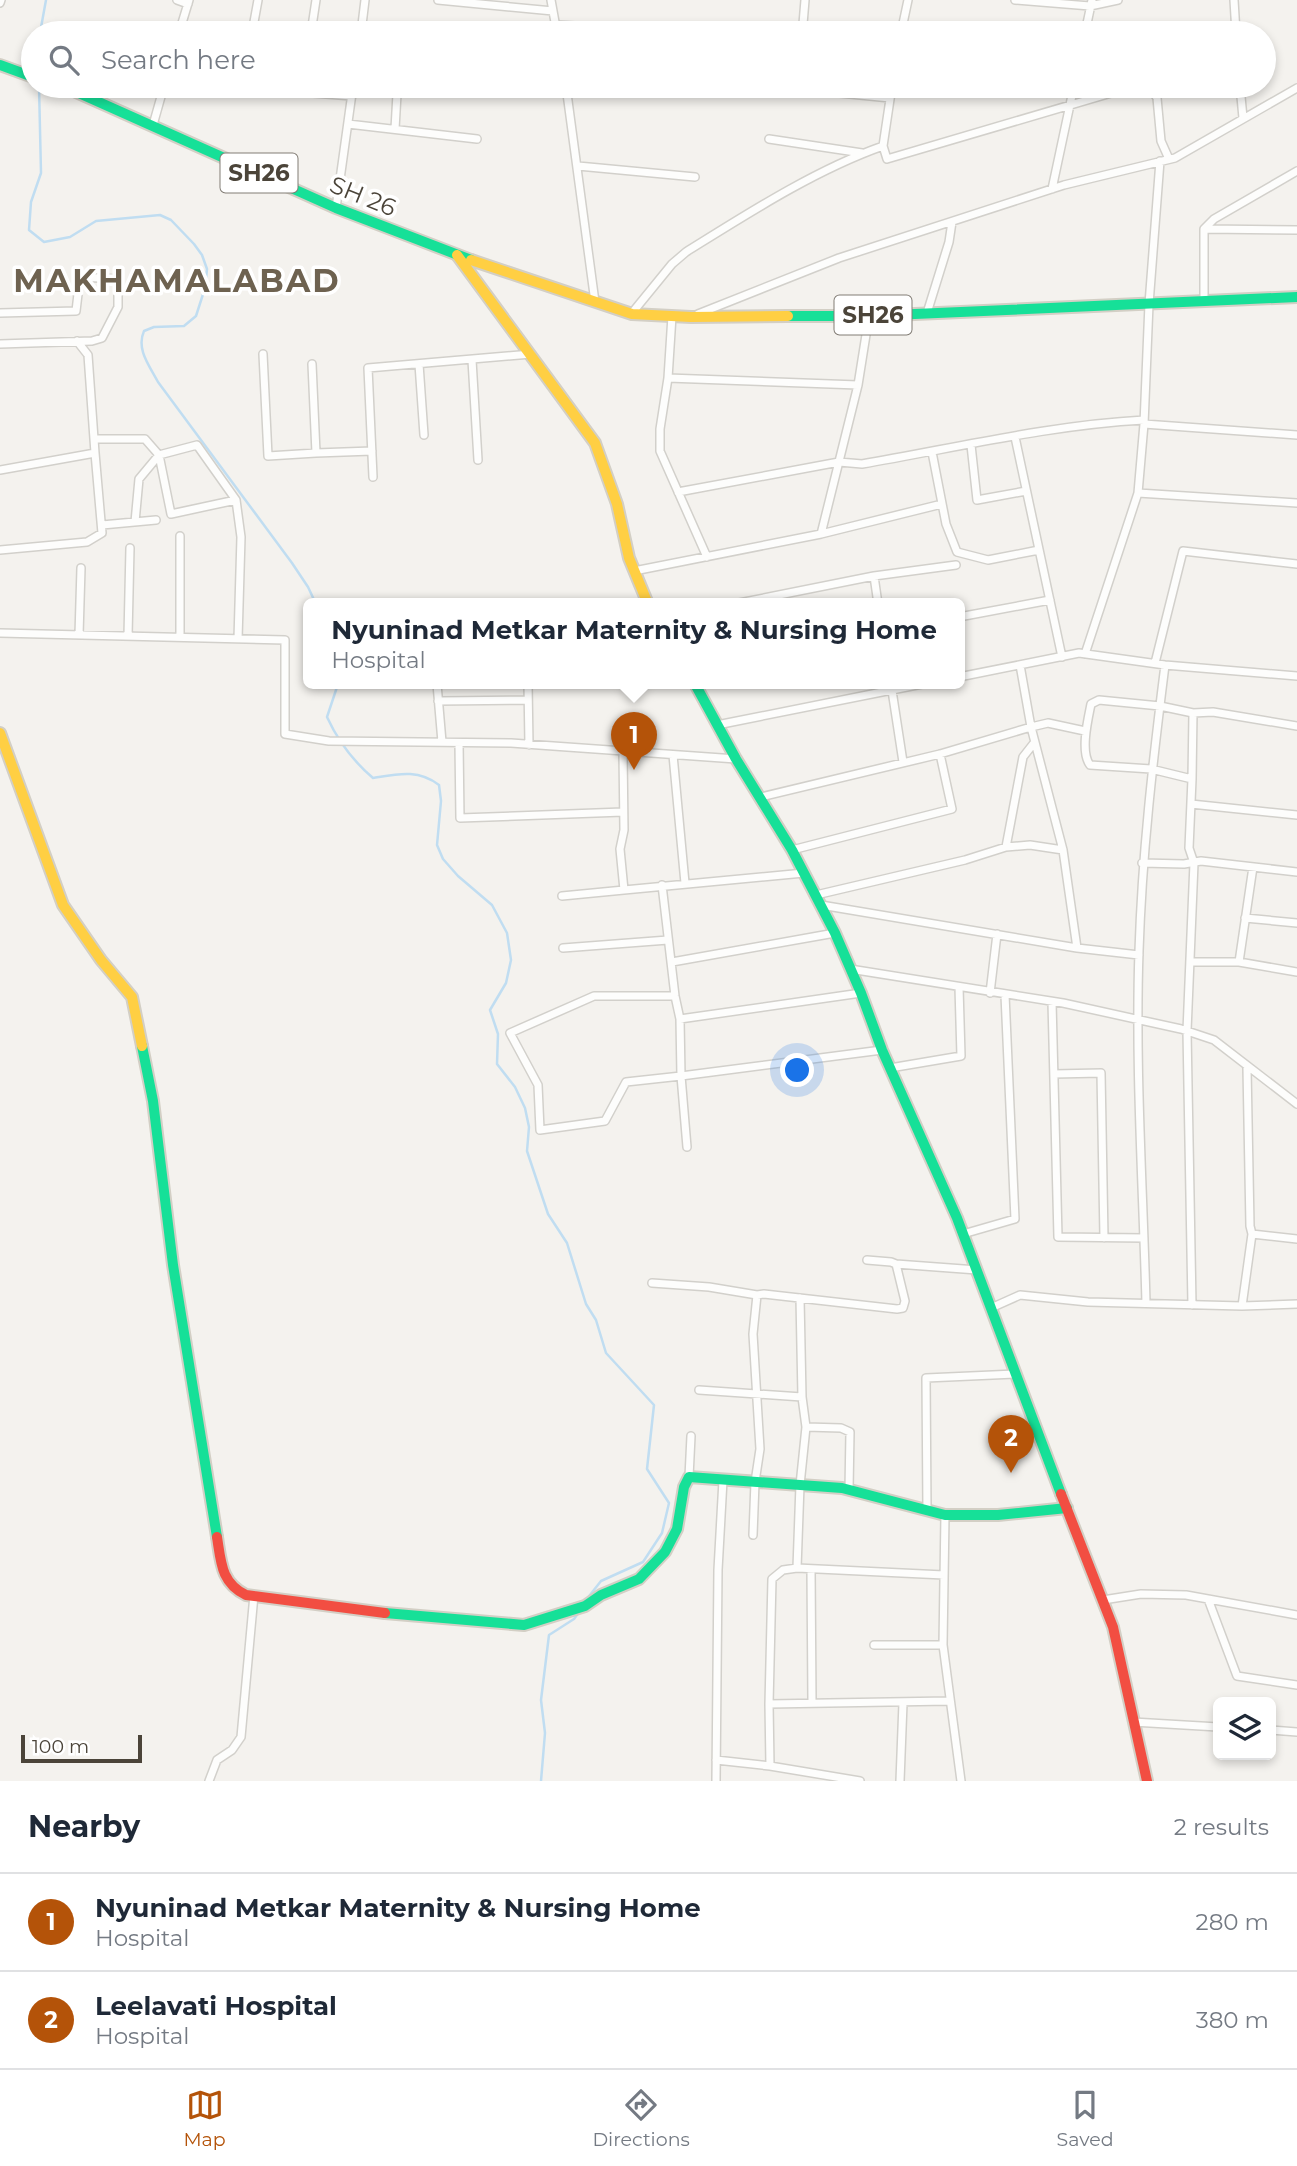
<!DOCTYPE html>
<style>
body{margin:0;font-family:Montserrat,sans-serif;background:#f2f2f3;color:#1f2937}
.controls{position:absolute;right:21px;bottom:21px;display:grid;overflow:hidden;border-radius:10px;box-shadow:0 4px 10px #0003}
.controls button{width:63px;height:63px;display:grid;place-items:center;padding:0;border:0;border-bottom:2px solid #e0e1e3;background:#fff;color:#1f2937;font:35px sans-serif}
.scale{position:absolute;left:21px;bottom:18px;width:121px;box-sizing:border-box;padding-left:7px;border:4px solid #4b4439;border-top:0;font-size:19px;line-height:24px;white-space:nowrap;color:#4b4439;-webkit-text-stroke:5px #fff;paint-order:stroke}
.you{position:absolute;left:798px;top:1071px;width:24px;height:24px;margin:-18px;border:5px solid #fff;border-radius:50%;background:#1a73e8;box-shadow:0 0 0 10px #1a73e833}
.badge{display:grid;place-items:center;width:46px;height:46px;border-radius:50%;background:#b45309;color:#fff;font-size:23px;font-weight:700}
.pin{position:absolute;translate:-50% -58px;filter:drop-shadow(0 2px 4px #0008)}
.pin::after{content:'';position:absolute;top:37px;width:24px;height:21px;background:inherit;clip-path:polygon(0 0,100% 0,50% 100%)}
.popup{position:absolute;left:303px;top:598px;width:662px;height:91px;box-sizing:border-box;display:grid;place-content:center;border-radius:10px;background:#fff;filter:drop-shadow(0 2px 5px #0005);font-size:23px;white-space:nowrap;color:#747a83}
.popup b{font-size:26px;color:#1f2937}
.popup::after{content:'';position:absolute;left:50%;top:100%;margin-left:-14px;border:14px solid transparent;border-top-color:#fff}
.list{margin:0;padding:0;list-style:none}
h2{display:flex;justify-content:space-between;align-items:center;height:91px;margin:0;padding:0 28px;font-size:30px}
h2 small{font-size:23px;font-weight:400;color:#747a83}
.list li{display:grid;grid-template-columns:46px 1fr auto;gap:21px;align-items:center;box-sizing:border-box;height:98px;padding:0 28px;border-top:2px solid #e0e1e3}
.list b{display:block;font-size:26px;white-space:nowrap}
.list p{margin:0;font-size:23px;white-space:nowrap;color:#747a83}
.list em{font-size:23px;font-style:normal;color:#747a83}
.icon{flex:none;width:38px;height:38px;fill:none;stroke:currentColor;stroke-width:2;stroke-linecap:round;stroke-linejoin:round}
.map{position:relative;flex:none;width:1297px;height:1781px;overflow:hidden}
.search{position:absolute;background:#fff;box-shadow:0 4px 10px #0003;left:21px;right:21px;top:21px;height:77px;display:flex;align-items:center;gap:18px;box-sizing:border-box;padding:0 24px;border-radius:38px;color:#747a83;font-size:26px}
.sheet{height:287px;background:#fff}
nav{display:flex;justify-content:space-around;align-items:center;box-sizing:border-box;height:98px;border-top:2px solid #e0e1e3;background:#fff;font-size:19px;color:#747a83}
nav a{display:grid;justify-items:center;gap:4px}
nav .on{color:#b45309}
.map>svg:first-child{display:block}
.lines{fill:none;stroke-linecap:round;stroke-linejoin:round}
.stream{stroke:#c0ddf1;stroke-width:2.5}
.street-casing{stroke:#d2d0cb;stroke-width:10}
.fast-casing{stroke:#d3cfc5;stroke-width:14}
.slow-casing{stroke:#d3cfc5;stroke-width:14}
.jam-casing{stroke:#d3cfc5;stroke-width:14}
.street{stroke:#fdfdfc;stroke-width:7}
.fast{stroke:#16e098;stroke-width:10}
.slow{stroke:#ffcf43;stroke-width:10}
.jam{stroke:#f24e42;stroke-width:10}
.labels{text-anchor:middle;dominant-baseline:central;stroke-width:7;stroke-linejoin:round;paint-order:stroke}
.shield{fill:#fff;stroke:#817c74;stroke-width:2}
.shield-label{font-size:23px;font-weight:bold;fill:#4b4439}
.street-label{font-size:24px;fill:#4b4439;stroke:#fff}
.district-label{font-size:32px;font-weight:bold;letter-spacing:2px;fill:#6e6250;stroke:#fff}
</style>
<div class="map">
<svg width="1297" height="1781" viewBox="0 0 1297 1781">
<rect width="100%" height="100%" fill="#f4f2ee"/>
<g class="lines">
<path class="stream" d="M40 33 46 0
M39 86 41 173 31 202 29 230 44 242 70 237 96 221 160 215 171 220 194 244 202 255 207 269 205 288 196 316 184 326 154 327 144 331C136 349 149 365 158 382L292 563 308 587 316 604
M338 684 327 717C338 741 353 761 373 778 398 774 418 769 439 785L441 801 437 845 443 859 458 876 492 905 507 933 511 960 506 983 490 1010 498 1034 497 1064 515 1087 525 1108 529 1127 527 1151 548 1214 567 1243 586 1304 596 1320 606 1353 654 1405 647 1469 669 1503 662 1533 643 1562 601 1581 586 1600
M541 1781 545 1733 541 1700 549 1635 574 1619 579 1612"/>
<defs>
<path id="street" d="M177 0 188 4
M438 0 553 11
M551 0 557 33
M1015 0 1090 6 1118 0
M1234 0 1236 33
M0 3 1 0
M556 25 706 33
M179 33 189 0
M252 33 258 0
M311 33 316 0
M361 33 365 0
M799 33 803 24 805 0
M901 33 908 0
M1085 33 1092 0
M246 86 247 88 352 96
M566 86 595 302
M685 86 799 89 890 98
M1149 86 1157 98 1161 141 1169 159
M1240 86 1243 118
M348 124 477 139
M153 125 164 86
M395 129 397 94
M769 139 862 153
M883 146 887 159 1135 86
M578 166 695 177
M1052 189 1074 86
M336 208 353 86
M1205 229 1297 230
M1204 301V229L1214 219 1297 171
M0 313 76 311 80 277 118 279V307L102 338 92 341 0 344
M632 313 672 264 686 252C747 214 815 170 883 146L892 86
M927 313 949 242 952 222
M698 314 839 258 1064 185 1175 158 1297 88
M672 316 668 378 660 429V451L707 557
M263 354 268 456 316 453
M472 360 478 460
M312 364 316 453 372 451
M419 364 424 435
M668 378 858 385
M1144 424 1297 435
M1015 437 1062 657
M94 439H145L159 455 171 514 236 500
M971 445 977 500 1026 491
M932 452 946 524 957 552 988 560 1039 550
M0 470 95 453 88 355 77 341
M373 477 368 368 531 354
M678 492 839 462 862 464C955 448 1050 425 1144 420
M1138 493 1297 503
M135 522 139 479 159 455 197 445 236 500 241 537 238 639
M102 525 156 520
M821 534 942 504
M0 550 87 542 102 533 95 453
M634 571 821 534 858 385 869 316
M874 576 878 604
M734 604 874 576 956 565
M959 617 1050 600
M0 633 285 640V734L329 741 511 743 736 759
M79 635 81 568
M128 636 130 548
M180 637V536
M1085 654 1138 493 1144 424 1149 304 1160 161
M1155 663 1183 551 1297 564
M1020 665 1031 727 1048 723 1085 731
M959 677 1079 653 1165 665 1297 676
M437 684 442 742
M528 684 529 745
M891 684 903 762
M438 701 528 700
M1193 713 1213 712 1297 726
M717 725 922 684
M459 743 460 818 623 812
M623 752 624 830 620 849 624 890 804 873
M673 755 685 883
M1192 779 1193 713 1160 706 1099 700 1091 704C1088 719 1080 752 1090 765L1151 769 1192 779 1189 848 1194 863 1187 1031 1192 1305
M761 797 940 754 1031 727 1063 850 1077 948
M1191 804 1297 815
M1006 847 1023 757 1034 743
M792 850 952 809 940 754
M1142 863 1184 864 1201 861 1297 872
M662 885 675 996 680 1019 861 993
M816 895 965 860 1006 847 1030 845 1063 850
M562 896 624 890
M821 905 1077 948 1139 955
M1245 918 1297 923
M563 948 668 940
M672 962 835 933
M1190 962H1239L1297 972
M1239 962 1253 867
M850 969 1063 1003 1181 1029 1214 1040 1297 1104
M990 993 997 934
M675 996H594L510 1033 538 1085 540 1130 605 1121 626 1082 681 1076 687 1147
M1052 1002 1058 1237 1144 1238
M680 1019 681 1076 882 1050
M890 1068 961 1056 959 987
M1054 1074 1101 1073 1104 1238
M963 1234 1015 1219 1005 995
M1252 1234 1297 1239
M867 1260 891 1262 896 1264 977 1270
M652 1283 709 1287 757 1295 764 1294 897 1309 903 1308 905 1301 896 1264
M1146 1303C1143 1186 1135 1068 1139 951 1142 855 1153 760 1165 665
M1242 1306 1252 1234 1250 1226 1247 1068
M991 1308 1020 1295 1088 1302 1242 1306 1297 1304
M699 1390 802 1397
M806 1427 841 1428 850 1432 849 1490
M689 1477 691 1436
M927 1510 926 1378 1015 1374
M945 1515 943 1645 961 1781
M753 1535 755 1482 760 1449 753 1334 757 1295
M797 1568 800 1485 806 1427 802 1397 800 1298
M811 1569 812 1702
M944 1575 797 1568 783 1570 772 1579 769 1704 949 1701
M1208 1599 1237 1676 1297 1685
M1103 1600 1141 1594 1186 1595 1297 1615
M874 1645H943
M769 1704 770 1766
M1133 1722 1218 1727
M1271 1730 1297 1732
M716 1760 770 1766 860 1781
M209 1781 217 1760 232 1750 241 1737 254 1595
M716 1781 718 1570 723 1480
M900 1781 903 1703"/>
<path id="fast" d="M0 65 33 77
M63 86 336 208 471 260
M788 316H869L1297 297
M695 684 736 759 792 850 835 933 861 993 882 1050 957 1218 1061 1494
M142 1046 153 1101 173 1265 217 1537
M385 1613 524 1625 585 1606 601 1595 639 1579 665 1552 677 1529 684 1487 689 1477 842 1488 945 1515H998L1067 1508"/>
<path id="slow" d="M457 255 595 443 617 504 629 558 648 604
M471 260 632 314 691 317 788 316
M0 733 63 905 101 960 132 997 142 1046"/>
<path id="jam" d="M1061 1494 1113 1627 1147 1781
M217 1537C221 1562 221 1583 246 1595L385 1613"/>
</defs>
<use href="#street" class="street-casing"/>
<use href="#fast" class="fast-casing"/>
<use href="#slow" class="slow-casing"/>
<use href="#jam" class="jam-casing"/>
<use href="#street" class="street"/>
<use href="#fast" class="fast"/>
<use href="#slow" class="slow"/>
<use href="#jam" class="jam"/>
</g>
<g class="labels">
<g class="shield">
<rect x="220.5" y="153.5" width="77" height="39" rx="5"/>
<rect x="834.5" y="295.5" width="77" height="39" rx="5"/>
</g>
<g class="shield-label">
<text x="259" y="173">SH26</text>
<text x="873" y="315">SH26</text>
</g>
<g class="street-label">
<text transform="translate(363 196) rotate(22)">SH 26</text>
</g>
<g class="district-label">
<text x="177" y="280">MAKHAMALABAD</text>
</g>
</g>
</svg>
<div class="controls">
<button><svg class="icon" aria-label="layers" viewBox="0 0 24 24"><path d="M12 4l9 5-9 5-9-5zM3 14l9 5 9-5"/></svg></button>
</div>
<div class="scale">100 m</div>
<div class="you"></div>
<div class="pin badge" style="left:634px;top:770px">1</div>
<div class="popup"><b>Nyuninad Metkar Maternity &amp; Nursing Home</b>Hospital</div>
<div class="pin badge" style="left:1011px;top:1473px">2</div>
<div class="search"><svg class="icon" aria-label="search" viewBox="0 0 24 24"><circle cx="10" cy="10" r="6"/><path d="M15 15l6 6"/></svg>Search here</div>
</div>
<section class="sheet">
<h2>Nearby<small>2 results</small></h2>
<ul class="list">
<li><span class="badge">1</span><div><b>Nyuninad Metkar Maternity &amp; Nursing Home</b><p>Hospital</p></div><em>280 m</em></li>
<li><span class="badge">2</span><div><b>Leelavati Hospital</b><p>Hospital</p></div><em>380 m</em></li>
</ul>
</section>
<nav>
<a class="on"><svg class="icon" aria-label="map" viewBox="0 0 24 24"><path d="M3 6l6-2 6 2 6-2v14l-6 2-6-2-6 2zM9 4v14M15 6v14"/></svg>Map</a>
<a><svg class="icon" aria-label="directions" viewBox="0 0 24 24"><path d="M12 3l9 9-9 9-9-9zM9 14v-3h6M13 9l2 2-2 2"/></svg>Directions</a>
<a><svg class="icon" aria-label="saved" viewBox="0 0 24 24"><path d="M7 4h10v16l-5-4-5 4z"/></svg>Saved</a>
</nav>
